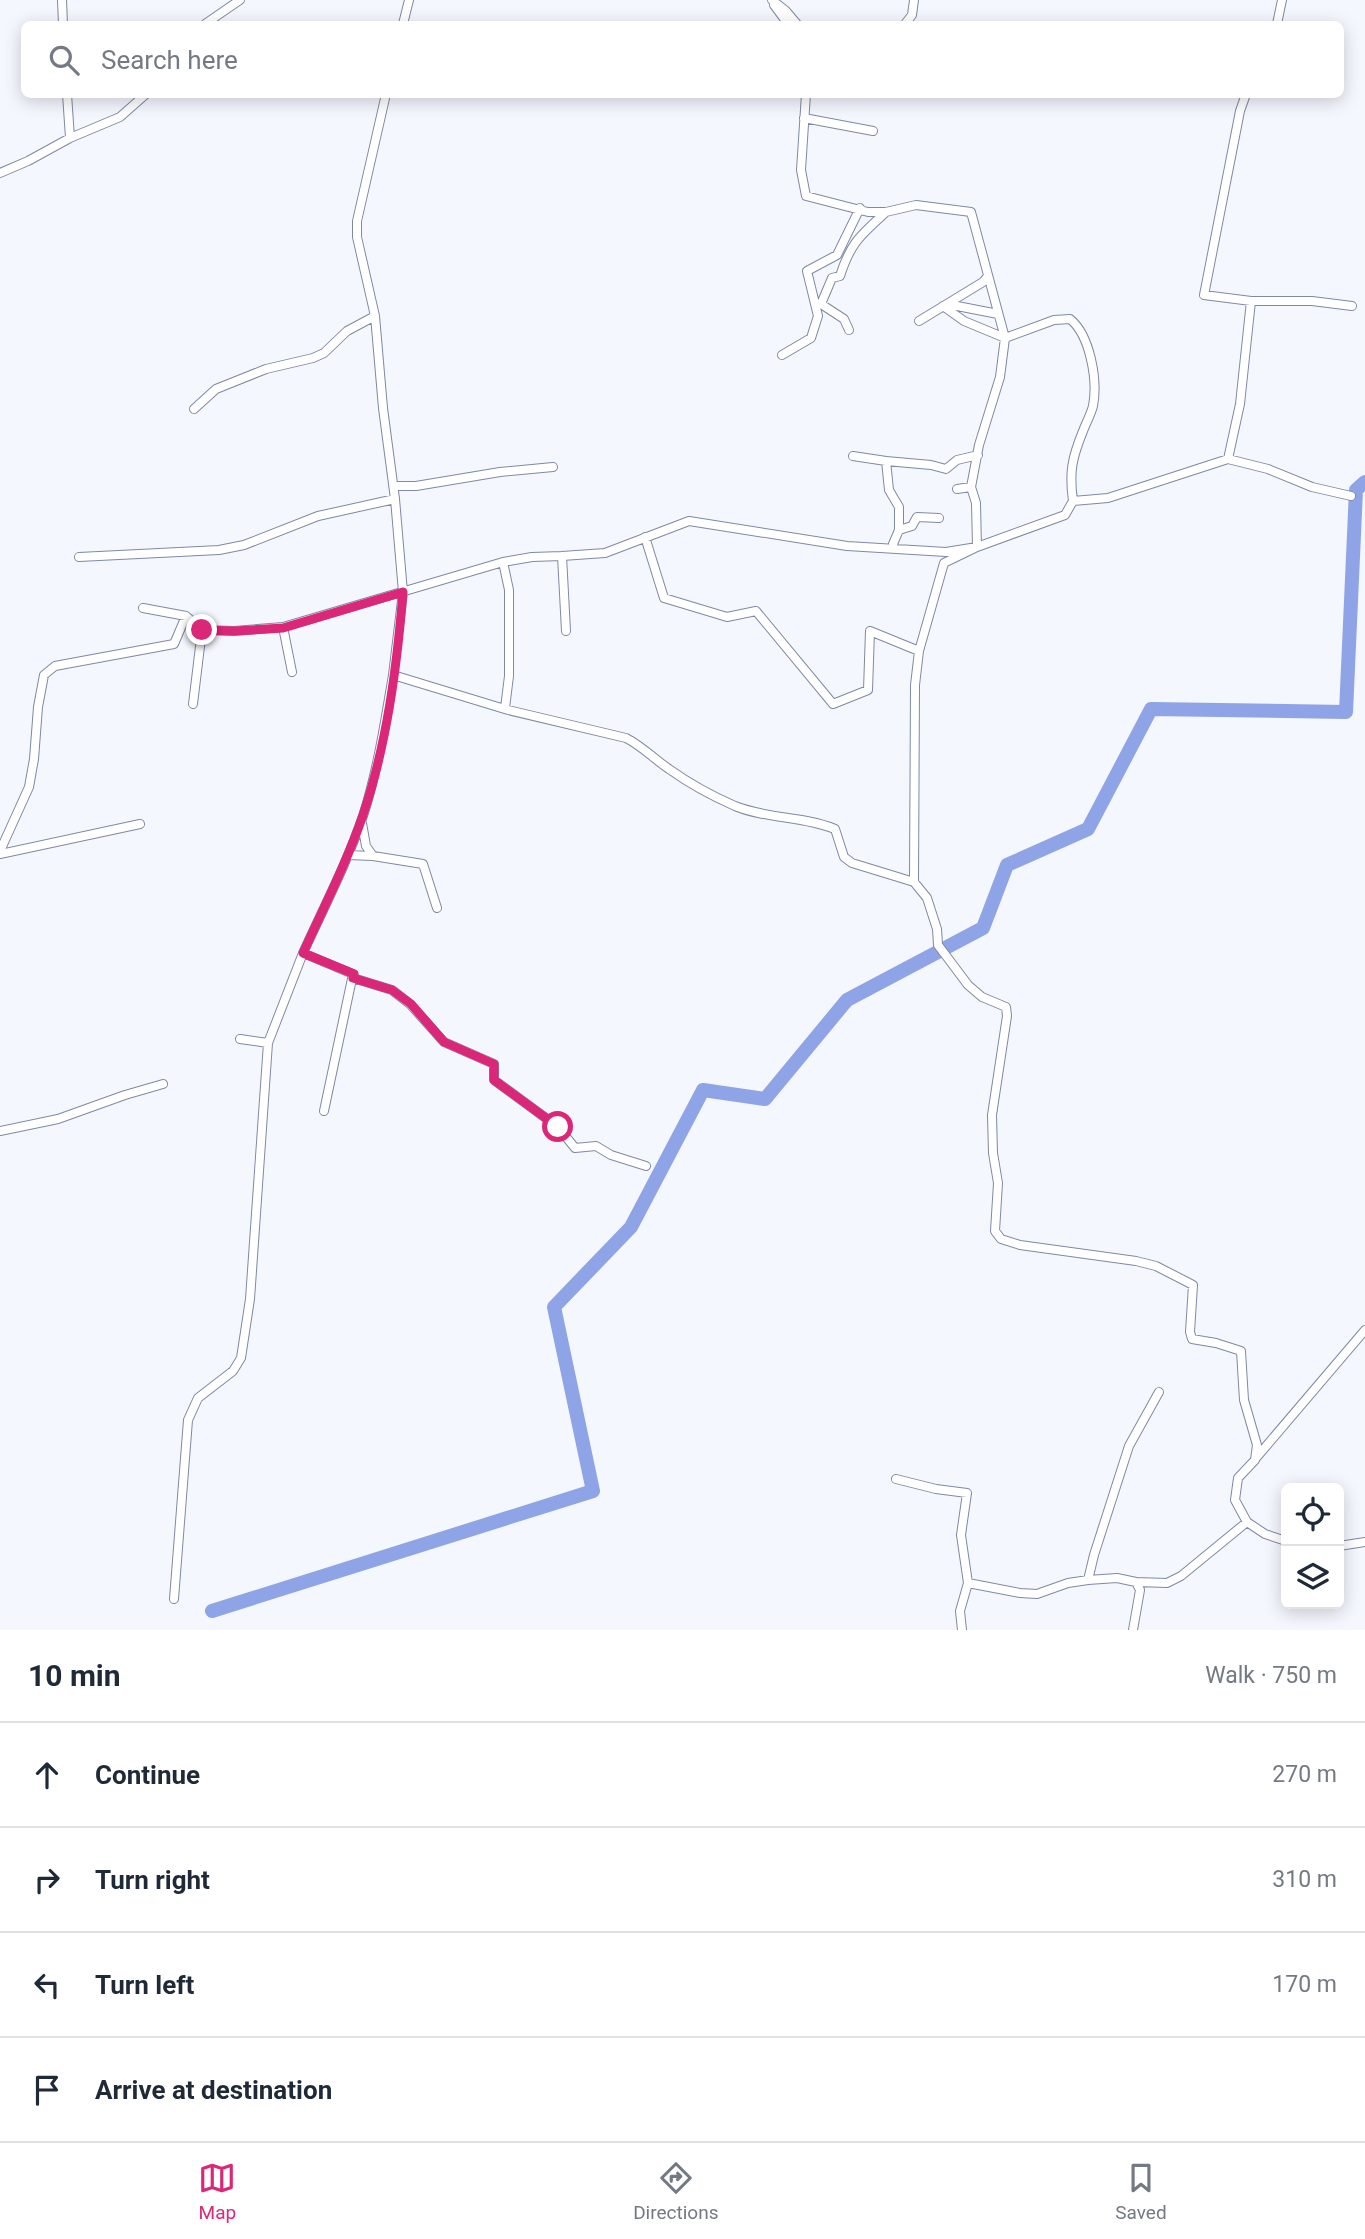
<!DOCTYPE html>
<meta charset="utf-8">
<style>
body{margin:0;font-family:Roboto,sans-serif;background:#f6f6f7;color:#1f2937}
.controls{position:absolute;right:21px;bottom:21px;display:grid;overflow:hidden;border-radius:10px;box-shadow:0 4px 18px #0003}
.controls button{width:63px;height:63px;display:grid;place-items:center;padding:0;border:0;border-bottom:2px solid #e0e1e3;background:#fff;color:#1f2937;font:35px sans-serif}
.stop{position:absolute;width:21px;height:21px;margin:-16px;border:5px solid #db2777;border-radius:50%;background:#fff}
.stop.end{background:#db2777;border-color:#fff;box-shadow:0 2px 7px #0008}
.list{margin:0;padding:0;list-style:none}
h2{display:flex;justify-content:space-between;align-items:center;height:91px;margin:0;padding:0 28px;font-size:30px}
h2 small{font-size:23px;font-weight:400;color:#747a83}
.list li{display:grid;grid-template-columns:46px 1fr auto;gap:21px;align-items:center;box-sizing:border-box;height:105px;padding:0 28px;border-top:2px solid #e0e1e3}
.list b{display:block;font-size:26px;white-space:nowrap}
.list em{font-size:23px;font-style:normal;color:#747a83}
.icon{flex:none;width:38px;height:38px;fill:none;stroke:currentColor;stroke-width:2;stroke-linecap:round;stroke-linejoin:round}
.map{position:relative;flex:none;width:1365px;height:1630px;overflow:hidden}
.search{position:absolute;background:#fff;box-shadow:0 4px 18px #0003;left:21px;right:21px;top:21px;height:77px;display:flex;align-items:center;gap:18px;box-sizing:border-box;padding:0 24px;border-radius:10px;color:#747a83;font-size:26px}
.sheet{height:511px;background:#fff}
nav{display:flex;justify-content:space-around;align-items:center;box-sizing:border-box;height:98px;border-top:2px solid #e0e1e3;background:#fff;font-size:19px;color:#747a83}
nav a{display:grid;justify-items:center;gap:4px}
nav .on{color:#db2777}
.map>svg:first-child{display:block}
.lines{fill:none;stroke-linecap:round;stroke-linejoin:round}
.river{stroke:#8fa4e6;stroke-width:14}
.minor-casing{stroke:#7e89a5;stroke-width:10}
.minor{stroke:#fff;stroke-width:8}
.route{stroke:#db2777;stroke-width:9}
</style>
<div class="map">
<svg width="1365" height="1630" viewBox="0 0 1365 1630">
<rect width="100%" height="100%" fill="#f5f7fe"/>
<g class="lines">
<path class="river" d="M212 1611 593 1491 554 1307 631 1227 703 1090 765 1099 847 1000 983 928 1007 865 1088 829 1151 709 1346 712 1356 490 1365 482"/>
<defs>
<path id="minor" d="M62 0 63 24
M772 0 786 11 797 24
M774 5 788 24
M205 24 240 0
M403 24 409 0
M905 24 912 15 914 0
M1277 24 1282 0
M67 94 70 138
M386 94 357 221V237L375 316 383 408 395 499 403 592 393 675 508 710 626 738C642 746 654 759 669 769 690 784 712 796 735 806 767 819 803 816 835 829L844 857 852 863 914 882 927 898 937 929 938 945 968 985 982 997 1006 1007 1007 1016 992 1115 993 1153 998 1183 995 1231 1001 1239 1020 1245 1136 1261 1156 1266 1193 1285 1190 1332 1192 1339 1216 1343 1241 1351 1244 1400 1257 1445 1255 1460 1238 1478 1235 1500 1247 1522 1265 1534 1286 1541
M806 94 801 170 806 196 868 212H886L916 205 971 212 1005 338 1000 377 979 445 971 487 976 503 977 547 944 563 919 651 915 685 914 882
M1246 94 1240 111 1204 295 1251 301H1312L1352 306
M804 118 873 131
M0 173 28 161 70 138 120 117 146 94
M947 304 998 314
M943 306 964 321 1005 338 1054 320 1070 319C1090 335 1098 380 1093 406 1091 414 1086 423 1083 431 1072 458 1069 472 1073 501
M919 321 983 282 988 276
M849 330 844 319 821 304 832 278 840 276C851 242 860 236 886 212
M782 355 811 338 818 316 807 271 837 255 860 208
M194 409 216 389 266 369 313 358 324 353 347 331 375 316
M853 456 886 461 889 490 899 507V530
M1228 459 1240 404 1251 301
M886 461 931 465 946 469 957 460 978 455
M394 486H416L500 472 553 467
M957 489 971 487
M645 537 664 598 727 617 756 611 833 704 868 690 870 631 919 651
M894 548 893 544 899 530 912 526 917 517 939 518
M562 556 605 553 689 521 847 546 946 552 977 547 1065 515 1073 501 1108 498 1228 459 1268 469 1312 487 1351 496
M79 557 219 550 244 545 318 516 395 499
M503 562 509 590V676L505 708
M143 608 186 616 202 630 234 631 283 627 503 562 532 557 562 556 566 631
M283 627 292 672
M193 704 202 630
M0 851 29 787 34 759 38 707 44 675 55 666 174 644 186 616
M0 854 140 824
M348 855 373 856 366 846 362 823
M373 856 423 864 437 908
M353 978 392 990 410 1004 444 1042 494 1064V1080L558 1127 575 1148 596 1146 611 1155 646 1166
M240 1039 268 1043
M324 1111 353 974 303 953C324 907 348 861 364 813 378 768 385 722 393 675
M0 1131 58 1119 125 1095 163 1084
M1256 1458 1365 1330
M896 1479 936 1489 967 1493 961 1535 968 1583
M1339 1546 1365 1542
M1088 1580 1094 1555 1129 1446 1159 1392
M1136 1582 1167 1583 1181 1576 1247 1522
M174 1599 188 1420 198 1398 233 1371 241 1358 250 1299 268 1043 303 953
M962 1630 960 1611 968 1583 1020 1593 1037 1594 1068 1583 1088 1580 1117 1578 1136 1582 1140 1590 1133 1630"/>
</defs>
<use href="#minor" class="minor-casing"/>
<use href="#minor" class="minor"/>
</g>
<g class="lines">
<path class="route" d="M202 630 234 631 283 628 403 592C397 666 387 744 363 815 347 862 324 907 303 953L354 974 353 978 392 990 411 1004 444 1042 494 1064V1080L558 1127"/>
</g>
</svg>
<div class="controls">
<button><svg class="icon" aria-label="locate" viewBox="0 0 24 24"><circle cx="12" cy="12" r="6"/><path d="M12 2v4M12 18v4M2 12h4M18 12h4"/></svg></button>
<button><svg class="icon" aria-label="layers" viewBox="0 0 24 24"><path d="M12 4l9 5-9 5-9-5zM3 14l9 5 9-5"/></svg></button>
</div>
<div class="stop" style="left:558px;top:1127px"></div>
<div class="stop end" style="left:202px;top:630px"></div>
<div class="search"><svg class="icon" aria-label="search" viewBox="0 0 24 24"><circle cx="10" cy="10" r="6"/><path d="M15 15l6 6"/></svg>Search here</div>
</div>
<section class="sheet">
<h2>10 min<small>Walk · 750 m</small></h2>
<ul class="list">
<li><svg class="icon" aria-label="ahead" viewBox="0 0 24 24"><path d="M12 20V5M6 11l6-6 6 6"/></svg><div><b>Continue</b></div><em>270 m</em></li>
<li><svg class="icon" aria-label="right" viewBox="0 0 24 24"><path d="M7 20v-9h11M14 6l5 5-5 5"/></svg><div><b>Turn right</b></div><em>310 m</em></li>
<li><svg class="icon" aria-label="left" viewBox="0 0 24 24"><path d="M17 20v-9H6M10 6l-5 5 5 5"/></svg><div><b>Turn left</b></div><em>170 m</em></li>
<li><svg class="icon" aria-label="arrive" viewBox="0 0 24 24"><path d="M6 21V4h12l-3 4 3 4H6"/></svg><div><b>Arrive at destination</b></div></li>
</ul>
</section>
<nav>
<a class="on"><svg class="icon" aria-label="map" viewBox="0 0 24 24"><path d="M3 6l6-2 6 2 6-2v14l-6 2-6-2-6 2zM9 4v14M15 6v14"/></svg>Map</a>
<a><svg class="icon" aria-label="directions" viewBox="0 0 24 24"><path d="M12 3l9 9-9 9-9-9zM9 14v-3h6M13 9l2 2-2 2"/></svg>Directions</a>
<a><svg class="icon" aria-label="saved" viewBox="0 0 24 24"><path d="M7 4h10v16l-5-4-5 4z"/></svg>Saved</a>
</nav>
